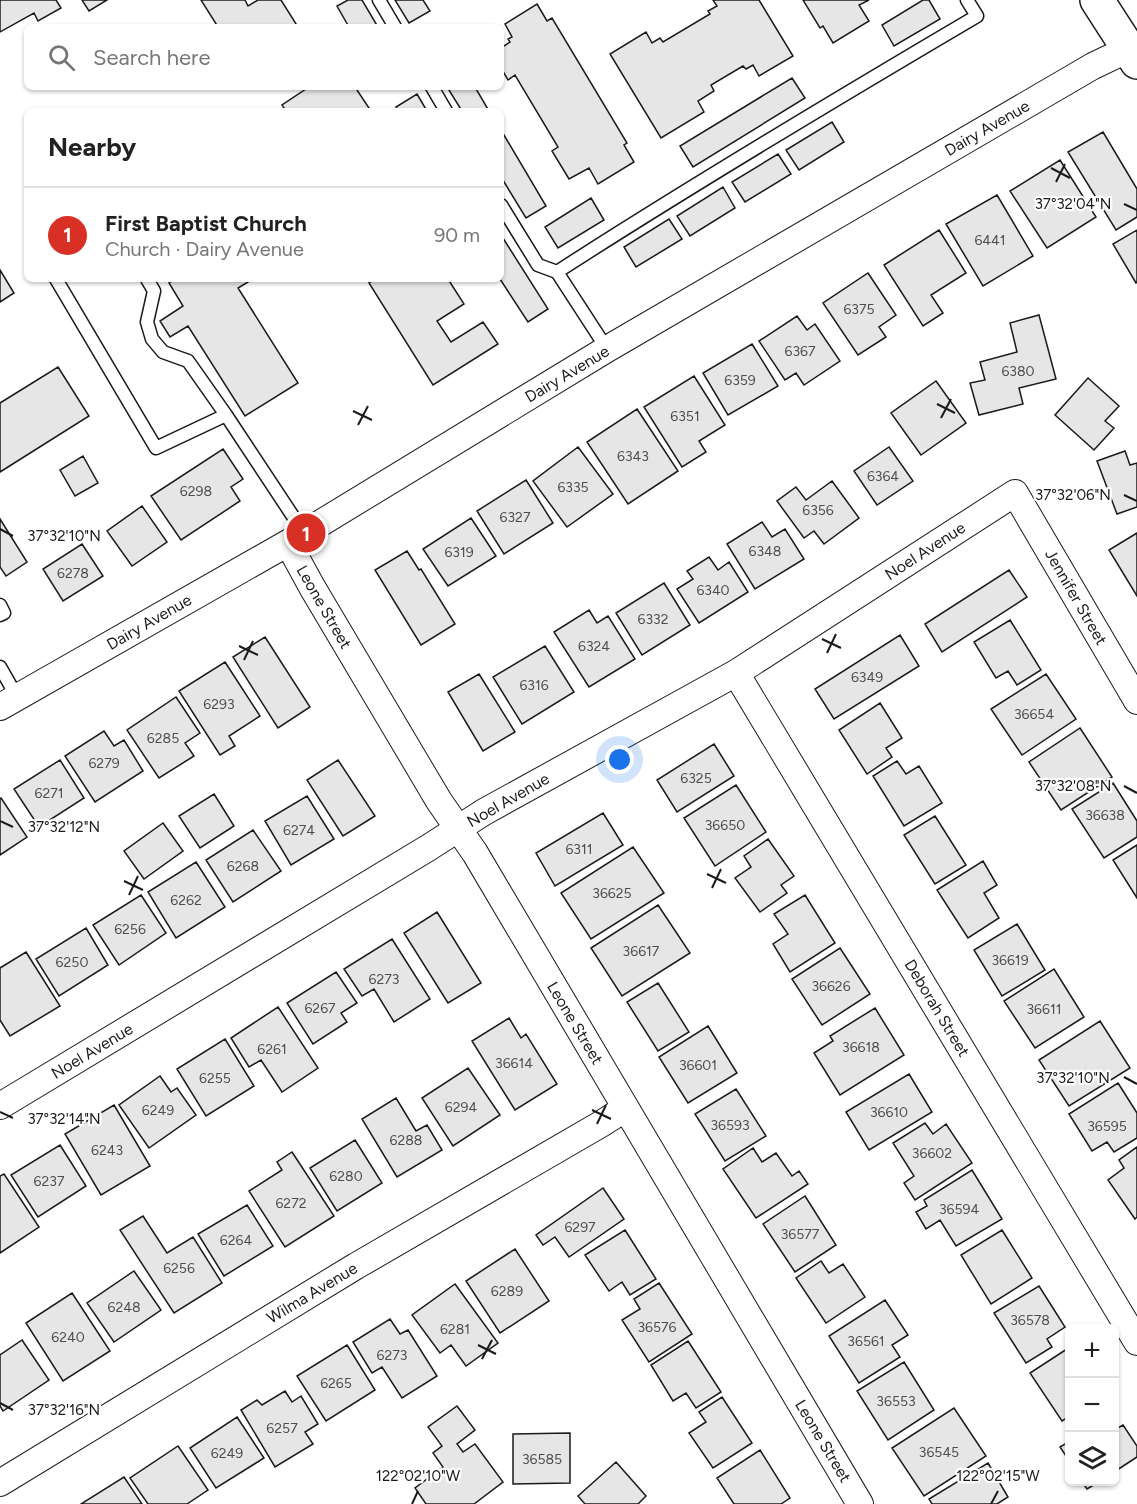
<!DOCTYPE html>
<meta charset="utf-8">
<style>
body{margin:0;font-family:Figtree,sans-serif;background:#f2f2f2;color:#222}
.controls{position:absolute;right:18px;bottom:18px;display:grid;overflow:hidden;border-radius:9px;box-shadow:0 2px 4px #0004}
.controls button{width:54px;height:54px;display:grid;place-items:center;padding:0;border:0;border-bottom:2px solid #e0e0e0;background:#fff;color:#222;font:30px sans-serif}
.you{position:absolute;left:620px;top:760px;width:21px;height:21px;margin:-15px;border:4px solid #fff;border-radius:50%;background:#1a73e8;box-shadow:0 0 0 9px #1a73e833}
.badge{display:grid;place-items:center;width:39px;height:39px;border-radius:50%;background:#d93025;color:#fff;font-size:20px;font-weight:700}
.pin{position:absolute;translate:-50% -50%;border:3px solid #fff;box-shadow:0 2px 6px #0006}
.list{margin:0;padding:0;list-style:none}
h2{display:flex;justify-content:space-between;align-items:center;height:78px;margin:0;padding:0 24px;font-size:26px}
h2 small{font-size:20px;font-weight:400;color:#767676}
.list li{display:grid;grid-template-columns:39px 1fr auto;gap:18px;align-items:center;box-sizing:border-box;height:96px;padding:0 24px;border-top:2px solid #e0e0e0}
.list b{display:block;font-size:22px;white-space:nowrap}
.list p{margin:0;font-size:20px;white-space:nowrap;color:#767676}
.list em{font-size:20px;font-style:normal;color:#767676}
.icon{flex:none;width:33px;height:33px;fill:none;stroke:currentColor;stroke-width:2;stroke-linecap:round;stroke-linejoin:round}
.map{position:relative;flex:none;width:1137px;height:1504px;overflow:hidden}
.search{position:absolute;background:#fff;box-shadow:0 2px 4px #0004;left:24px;top:24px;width:480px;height:66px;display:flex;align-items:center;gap:15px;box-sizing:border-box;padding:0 21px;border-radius:9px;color:#767676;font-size:22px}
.panel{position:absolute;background:#fff;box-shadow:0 2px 4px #0004;left:24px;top:108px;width:480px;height:174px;border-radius:9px}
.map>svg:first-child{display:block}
.building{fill:#e6e6e6;stroke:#1a1a1a;stroke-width:1.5}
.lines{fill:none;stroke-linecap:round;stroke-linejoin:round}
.lane-casing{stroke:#1a1a1a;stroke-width:15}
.street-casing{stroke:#1a1a1a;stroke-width:28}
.secondary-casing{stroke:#1a1a1a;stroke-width:36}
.lane{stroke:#fff;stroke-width:12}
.street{stroke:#fff;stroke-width:26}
.secondary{stroke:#fff;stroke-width:33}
.ticks{fill:none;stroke:#1a1a1a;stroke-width:2}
.labels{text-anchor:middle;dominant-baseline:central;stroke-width:4.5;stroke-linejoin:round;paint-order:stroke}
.number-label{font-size:14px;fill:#4d4d4d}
.street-label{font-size:16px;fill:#1a1a1a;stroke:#fff}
.ticks-label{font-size:15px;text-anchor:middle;fill:#1a1a1a;stroke:#fff;stroke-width:4.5;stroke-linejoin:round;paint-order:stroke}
</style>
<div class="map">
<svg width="1137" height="1504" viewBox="0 0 1137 1504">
<rect width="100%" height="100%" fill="#fff"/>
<path class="building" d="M0 0H56L61 8 38 21 34 13 0 32Z
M82 0H107L89 11Z
M201 0H245L248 6 258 0H281L298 27H218Z
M348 0H362L378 27H349L337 6Z
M395 0H423L430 11 409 23Z
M713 0H759L793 56 759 76 753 65 746 69 743 66 711 85 714 91 698 101 704 112 661 138 610 54 646 32 652 43 660 38 663 42 710 14 708 11 717 6Z
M803 0H869L859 5 869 21 833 43 823 26 820 28Z
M923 0H929L940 19 894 46 882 25Z
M537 4 547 21 552 18 627 143 624 145 634 162 598 184 589 168 569 179 552 151 558 147 515 75 508 80 501 68V48L510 42 508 39 512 37 505 24Z
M792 78 805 98 693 167 680 146Z
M309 87H355L371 111H286L282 105Z
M447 87H475L489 111H462Z
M417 94 427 111H399L396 107Z
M832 122 844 142 799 170 786 150Z
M501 130 546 206 526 218 501 177Z
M1103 132 1137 189V217L1116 230 1068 152Z
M778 154 791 174 745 202 732 182Z
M1060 160 1096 217 1047 248 1010 191Z
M723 187 735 208 690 236 677 216Z
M997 195 1033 256 983 286 946 224Z
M591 198 604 220 558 248 545 227Z
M669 219 682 239 636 267 624 247Z
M939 230 966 273 931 295 943 313 923 326 884 265Z
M1137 230V282L1136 283 1113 244Z
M501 235 548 309 528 322 500 279Z
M0 270 14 293 0 302Z
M868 273 896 315 879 327 886 337 858 355 823 303Z
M175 279H253L238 288 298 383 245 416 188 326 170 337 160 321 183 306 169 283Z
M375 279H448L464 304 437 321 451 342 483 322 498 344 433 385 369 283Z
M1039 315 1056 379 1019 388 1023 404 979 415 970 383 985 380 980 362 1017 352 1010 323Z
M797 316 807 330 815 324 840 361 804 385 796 373 785 380 759 341Z
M752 344 778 386 728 415 703 373Z
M58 367 89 416 0 472V403Z
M694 376 725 425 699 441 706 452 682 467 644 407Z
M1088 378 1119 406 1105 421 1114 428 1094 450 1055 415Z
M936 381 966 423 921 455 891 413Z
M637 409 678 471 628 504 587 442Z
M578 447 613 494 567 527 533 481Z
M889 447 913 481 877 505 854 471Z
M223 449 243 479 231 487 240 501 181 540 151 496Z
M1125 451 1130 465 1137 463V507L1117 514 1097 461Z
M83 456 98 483 75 496 60 470Z
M526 480 553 523 504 554 477 511Z
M832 481 859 518 824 544 814 531 804 538 777 501 796 487 806 500Z
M142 506 167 542 132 566 107 531Z
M471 518 496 556 448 586 423 549Z
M0 519 27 562 6 576 0 567Z
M762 522 772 537 785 529 804 559 755 589 727 544Z
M1137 533V596L1109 550Z
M82 544 103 576 63 601 43 569Z
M407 551 419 570 421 569 455 624 421 645 375 570Z
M709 557 718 570 729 562 748 592 699 623 677 589 693 579 687 571Z
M1009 570 1027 597 942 652 925 624Z
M664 583 690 625 642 655 616 613Z
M589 610 597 623 608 616 635 659 589 687 554 632Z
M1010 620 1041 670 1017 685 1008 671 996 678 974 642Z
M900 635 919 666 834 719 815 689Z
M265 637 310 707 278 728 233 657Z
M545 646 574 692 522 724 493 677Z
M225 662 260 716 229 736 235 746 220 755 179 691Z
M479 674 515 732 483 751 448 692Z
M1046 674 1076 719 1022 755 991 709Z
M176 697 200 733 185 743 194 756 159 778 127 730Z
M880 703 902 738 886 748 892 757 867 774 839 730Z
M1080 728 1112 777 1061 810 1029 762Z
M104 731 114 746 124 740 143 771 95 802 65 756Z
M714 744 734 776 677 812 657 780Z
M60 760 84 798 39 827 14 789Z
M338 760 375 816 343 836 307 780Z
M897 761 906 774 919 766 942 803 904 826 873 776Z
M1113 783 1137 821V837L1104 858 1072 809Z
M736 785 766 832 715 866 684 818Z
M214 794 234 826 200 848 179 816Z
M307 796 334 839 291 865 265 821Z
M1 798 27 837 0 855V799Z
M603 813 623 845 555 886 536 853Z
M935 816 966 865 935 884 904 835Z
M163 823 183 851 144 879 124 851Z
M253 830 281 871 233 902 206 860Z
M768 839 794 876 781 885 787 893 760 912 735 878 751 867 744 856Z
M1137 845V898L1113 860Z
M633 847 664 893 591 939 561 893Z
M983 861 997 885 984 893 999 918 968 938 937 890Z
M196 862 225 907 176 938 148 892Z
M141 895 166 933 119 965 93 925Z
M805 895 835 943 790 972 773 944 788 934 774 914Z
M658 905 690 953 622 996 591 948Z
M437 912 481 983 448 1003 404 933Z
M1017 924 1045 970 1002 996 974 950Z
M86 928 108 965 59 996 36 959Z
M392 939 430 999 394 1022 374 989 362 996 344 969Z
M840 948 870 994 822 1025 792 979Z
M26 952 60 1006 10 1036 0 1020V968Z
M1054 969 1084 1017 1035 1048 1004 1001Z
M336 972 357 1003 341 1013 347 1022 313 1044 287 1003Z
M658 983 689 1032 658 1051 627 1002Z
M278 1007 318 1068 282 1092 261 1060 249 1067 231 1038Z
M875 1008 904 1055 840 1095 814 1053 833 1041 830 1036Z
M509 1018 521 1038 526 1034 557 1084 515 1110 472 1041Z
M1100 1021 1130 1068 1069 1106 1039 1060Z
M708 1026 737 1073 688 1103 659 1057Z
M225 1039 254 1086 206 1116 177 1069Z
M468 1068 500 1115 453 1146 422 1098Z
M909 1074 932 1112 869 1150 846 1112Z
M160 1076 171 1092 177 1088 196 1115 149 1148 119 1105Z
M1118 1083 1137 1113V1138L1114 1152 1107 1142 1092 1151 1069 1114Z
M736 1089 766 1136 725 1161 695 1114Z
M396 1098 416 1131 427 1125 442 1150 397 1177 362 1119Z
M114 1105 150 1166 101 1195 65 1134Z
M925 1123 933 1134 946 1124 972 1163 915 1200 904 1183 914 1176 893 1143Z
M355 1140 382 1183 337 1211 310 1168Z
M60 1145 86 1186 38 1217 11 1175Z
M1137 1147V1217L1135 1219 1108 1180 1124 1168 1119 1160Z
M753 1148 762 1162 776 1153 792 1176 799 1171 808 1184 756 1218 723 1169Z
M292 1152 334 1216 285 1247 249 1191 282 1170 277 1162Z
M972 1170 1002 1219 956 1246 940 1220 926 1229 916 1212 927 1206 924 1200Z
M4 1174 39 1227 0 1253V1176Z
M603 1188 624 1219 569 1257 555 1237 543 1245 536 1235Z
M805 1196 836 1245 795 1272 763 1224Z
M247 1205 273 1246 224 1276 198 1234Z
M143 1216 167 1253 193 1237 222 1283 174 1313 120 1230Z
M625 1230 656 1279 630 1295 622 1282 609 1291 585 1255Z
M1002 1230 1032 1278 991 1304 961 1255Z
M515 1249 549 1301 500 1333 466 1281Z
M821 1261 829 1273 843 1264 865 1297 826 1323 796 1278Z
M134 1271 161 1310 114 1342 87 1303Z
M659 1283 692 1334 649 1362 622 1320 640 1309 634 1299Z
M455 1284 498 1343 466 1366 451 1345 440 1353 412 1315Z
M1039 1286 1065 1327 1047 1339 1052 1347 1026 1363 994 1313Z
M72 1293 110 1351 63 1381 26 1323Z
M885 1300 908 1335 892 1345 900 1357 859 1383 829 1336Z
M390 1319 400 1334 408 1330 437 1376 402 1398 382 1367 372 1373 353 1342Z
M22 1340 49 1380 3 1411 0 1406V1355Z
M688 1341 721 1392 696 1408 686 1393 673 1401 651 1365Z
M347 1345 375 1390 326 1421 297 1376Z
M1070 1347V1416L1062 1421 1030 1373Z
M904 1362 934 1410 888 1440 857 1391Z
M285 1391 292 1402 301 1396 318 1424 305 1432 313 1444 275 1467 241 1410 257 1400 262 1405Z
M722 1397 752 1443 713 1468 689 1433 706 1422 699 1412Z
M457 1406 475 1430 457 1444 463 1452 475 1444 503 1482 474 1504H426L415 1488 443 1467 433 1453 442 1446 428 1427Z
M954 1408 986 1456 924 1496 892 1448Z
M237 1417 264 1458 216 1488 190 1448Z
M1123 1425 1137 1446V1457L1114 1472V1430Z
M570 1433V1483L513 1484V1434Z
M1070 1441V1462L1060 1447Z
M178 1446 208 1490 187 1504H148L130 1478Z
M760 1450 790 1498 781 1504H734L717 1478Z
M616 1462 646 1496 638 1504H585L578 1496Z
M988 1463 1008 1497 997 1504H932L929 1499Z
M124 1477 142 1504H81Z
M1082 1482H1099L1087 1489Z"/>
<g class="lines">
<defs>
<path id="lane" d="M379 0 395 27
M432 87 446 111
M501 205 538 265 557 272 607 349
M557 272C695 183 836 99 977 16L967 0
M56 279 156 448 226 415
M147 279 154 291 147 322 152 339 163 352 188 361 226 415 304 533
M0 605 4 613 0 615
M0 667 17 697"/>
<path id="street" d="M288 543 312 587 439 801 475 853 860 1504
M736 673 1137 1342
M0 707 288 543 607 349 1093 66 1137 45
M0 1106 428 848 484 812 736 673 1015 493 1137 701
M0 1483 356 1266 601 1124 626 1108"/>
<path id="secondary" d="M1097 0 1137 62"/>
</defs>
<use href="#lane" class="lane-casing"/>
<use href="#street" class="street-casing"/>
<use href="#secondary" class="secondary-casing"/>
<use href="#lane" class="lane"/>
<use href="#street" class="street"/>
<use href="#secondary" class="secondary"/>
</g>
<path class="ticks" d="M1051 168 1070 178M1056 182 1065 164M1124 204 1137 210M937 404 955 413M353 411 372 420M941 418 951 399M358 425 368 406M1124 495 1137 501M0 529 13 536M822 639 841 648M239 646 258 655M827 653 836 634M244 660 253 641M1124 786 1137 793M0 821 13 827M707 874 726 883M124 881 143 890M712 888 721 869M129 895 138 876M1124 1077 1137 1084M592 1110 611 1119M0 1112 13 1118M597 1124 606 1105M478 1345 496 1354M482 1359 492 1340M0 1403 13 1410M412 1504 418 1491M991 1504 998 1491"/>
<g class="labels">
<g class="number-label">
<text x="990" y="240">6441</text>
<text x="859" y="309">6375</text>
<text x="800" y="351">6367</text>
<text x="1018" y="371">6380</text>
<text x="740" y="380">6359</text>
<text x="685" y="416">6351</text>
<text x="633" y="456">6343</text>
<text x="883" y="476">6364</text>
<text x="573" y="487">6335</text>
<text x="196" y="491">6298</text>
<text x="818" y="510">6356</text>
<text x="515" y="517">6327</text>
<text x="765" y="551">6348</text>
<text x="459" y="552">6319</text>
<text x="73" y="573">6278</text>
<text x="713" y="590">6340</text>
<text x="653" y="619">6332</text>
<text x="594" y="646">6324</text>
<text x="867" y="677">6349</text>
<text x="534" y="685">6316</text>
<text x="219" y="704">6293</text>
<text x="1034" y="714">36654</text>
<text x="163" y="738">6285</text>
<text x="104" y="763">6279</text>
<text x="696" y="778">6325</text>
<text x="49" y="793">6271</text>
<text x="1105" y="815">36638</text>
<text x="725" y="825">36650</text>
<text x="299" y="830">6274</text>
<text x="579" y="849">6311</text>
<text x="243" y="866">6268</text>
<text x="612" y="893">36625</text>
<text x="186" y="900">6262</text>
<text x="130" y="929">6256</text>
<text x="641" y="951">36617</text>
<text x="1010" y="960">36619</text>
<text x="72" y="962">6250</text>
<text x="384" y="979">6273</text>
<text x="831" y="986">36626</text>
<text x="320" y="1008">6267</text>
<text x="1044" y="1009">36611</text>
<text x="861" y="1047">36618</text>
<text x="272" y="1049">6261</text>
<text x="514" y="1063">36614</text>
<text x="698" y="1065">36601</text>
<text x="215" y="1078">6255</text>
<text x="461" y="1107">6294</text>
<text x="158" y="1110">6249</text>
<text x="889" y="1112">36610</text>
<text x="730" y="1125">36593</text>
<text x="1107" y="1126">36595</text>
<text x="406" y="1140">6288</text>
<text x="107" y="1150">6243</text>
<text x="932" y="1153">36602</text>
<text x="346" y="1176">6280</text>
<text x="49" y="1181">6237</text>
<text x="291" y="1203">6272</text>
<text x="959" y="1209">36594</text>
<text x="580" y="1227">6297</text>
<text x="800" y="1234">36577</text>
<text x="236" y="1240">6264</text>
<text x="179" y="1268">6256</text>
<text x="507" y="1291">6289</text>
<text x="124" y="1307">6248</text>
<text x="1030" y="1320">36578</text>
<text x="657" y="1327">36576</text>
<text x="455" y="1329">6281</text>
<text x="68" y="1337">6240</text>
<text x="866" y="1341">36561</text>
<text x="392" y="1355">6273</text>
<text x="336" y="1383">6265</text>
<text x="896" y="1401">36553</text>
<text x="282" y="1428">6257</text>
<text x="939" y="1452">36545</text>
<text x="227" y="1453">6249</text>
<text x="542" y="1459">36585</text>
</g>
<g class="street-label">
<text transform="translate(987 128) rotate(-30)">Dairy Avenue</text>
<text transform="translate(567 374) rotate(-31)">Dairy Avenue</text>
<text transform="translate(925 551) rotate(-33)">Noel Avenue</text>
<text transform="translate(1076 597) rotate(60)">Jennifer Street</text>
<text transform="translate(324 607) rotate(60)">Leone Street</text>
<text transform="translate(149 622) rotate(-30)">Dairy Avenue</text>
<text transform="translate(508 800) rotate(-30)">Noel Avenue</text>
<text transform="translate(937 1008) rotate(59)">Deborah Street</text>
<text transform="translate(575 1023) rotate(59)">Leone Street</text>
<text transform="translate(92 1051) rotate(-31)">Noel Avenue</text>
<text transform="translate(312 1293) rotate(-31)">Wilma Avenue</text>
<text transform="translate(823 1441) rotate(59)">Leone Street</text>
</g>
</g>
<g class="ticks-label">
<text x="1073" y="209">37°32'04"N</text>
<text x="1073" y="500">37°32'06"N</text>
<text x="64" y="541">37°32'10"N</text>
<text x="1073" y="791">37°32'08"N</text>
<text x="64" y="832">37°32'12"N</text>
<text x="1073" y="1083">37°32'10"N</text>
<text x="64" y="1124">37°32'14"N</text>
<text x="64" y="1415">37°32'16"N</text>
<text x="418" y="1481">122°02'10"W</text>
<text x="998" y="1481">122°02'15"W</text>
</g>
</svg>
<div class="controls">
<button>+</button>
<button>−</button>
<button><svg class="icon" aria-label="layers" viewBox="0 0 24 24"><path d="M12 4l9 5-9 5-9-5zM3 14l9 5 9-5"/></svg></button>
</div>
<div class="you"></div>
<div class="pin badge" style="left:306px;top:533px">1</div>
<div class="search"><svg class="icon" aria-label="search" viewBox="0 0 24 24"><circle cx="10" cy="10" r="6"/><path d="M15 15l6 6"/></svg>Search here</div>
<section class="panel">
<h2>Nearby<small></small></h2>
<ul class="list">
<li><span class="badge">1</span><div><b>First Baptist Church</b><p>Church · Dairy Avenue</p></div><em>90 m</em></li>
</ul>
</section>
</div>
